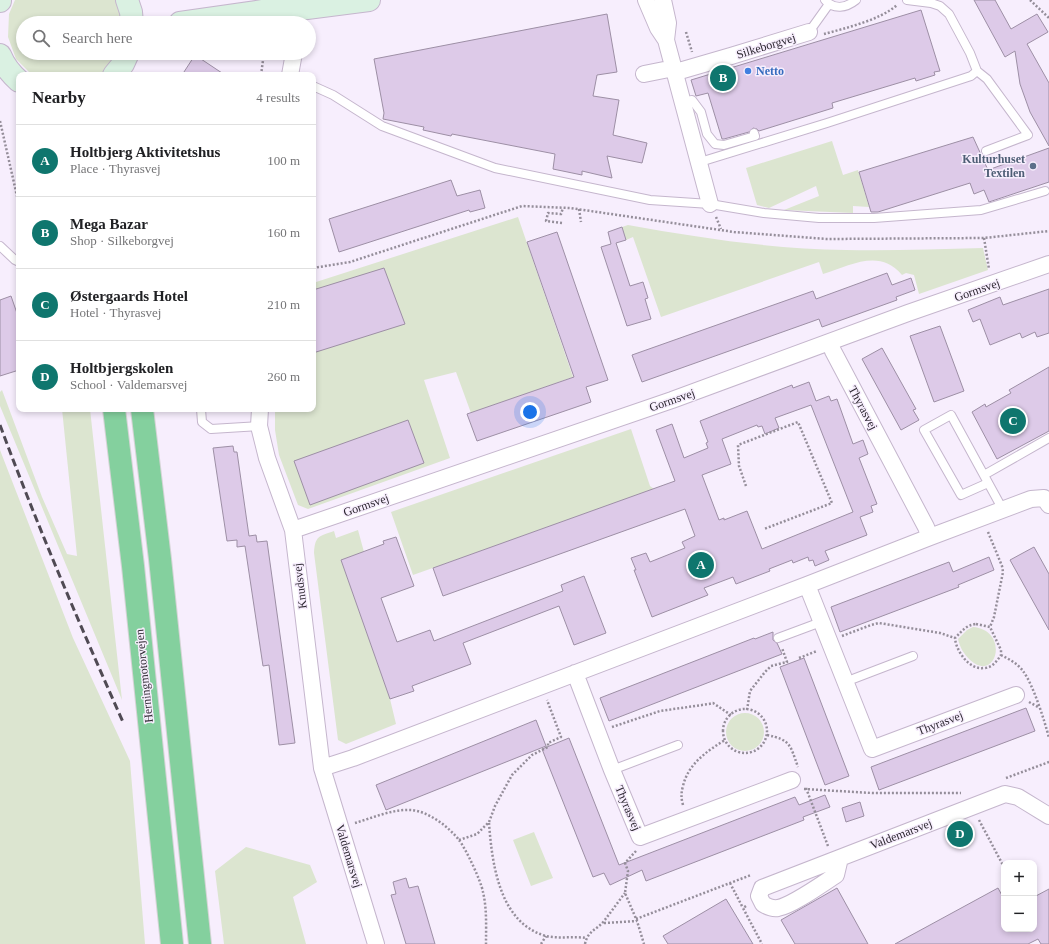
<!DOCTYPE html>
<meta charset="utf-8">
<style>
body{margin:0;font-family:"Times New Roman",serif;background:#f6f6f6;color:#202124}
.controls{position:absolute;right:12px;bottom:12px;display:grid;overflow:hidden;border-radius:8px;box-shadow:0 2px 6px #0003}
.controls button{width:36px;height:36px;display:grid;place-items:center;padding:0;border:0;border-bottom:1px solid #e0e0e0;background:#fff;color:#202124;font:20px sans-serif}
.you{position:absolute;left:530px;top:412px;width:14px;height:14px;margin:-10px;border:3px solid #fff;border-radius:50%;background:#1a73e8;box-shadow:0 0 0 6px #1a73e833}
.badge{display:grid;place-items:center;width:26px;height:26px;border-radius:50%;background:#0f766e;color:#fff;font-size:13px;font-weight:700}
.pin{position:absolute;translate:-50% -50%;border:2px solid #fff;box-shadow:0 1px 4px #0006}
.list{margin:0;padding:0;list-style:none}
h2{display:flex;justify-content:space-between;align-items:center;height:52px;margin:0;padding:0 16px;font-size:17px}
h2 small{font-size:13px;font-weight:400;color:#757577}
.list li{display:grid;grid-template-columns:26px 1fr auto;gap:12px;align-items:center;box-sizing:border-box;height:72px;padding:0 16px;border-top:1px solid #e0e0e0}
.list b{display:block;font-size:15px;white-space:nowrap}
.list p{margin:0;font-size:13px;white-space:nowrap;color:#757577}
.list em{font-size:13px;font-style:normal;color:#757577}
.icon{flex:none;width:22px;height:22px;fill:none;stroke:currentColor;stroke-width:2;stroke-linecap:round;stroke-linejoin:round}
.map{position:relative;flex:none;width:1049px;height:944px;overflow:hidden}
.search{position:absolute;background:#fff;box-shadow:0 2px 6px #0003;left:16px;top:16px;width:300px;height:44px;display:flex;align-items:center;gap:10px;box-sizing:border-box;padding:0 14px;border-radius:22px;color:#757577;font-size:15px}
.panel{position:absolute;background:#fff;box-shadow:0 2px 6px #0003;left:16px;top:72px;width:300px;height:340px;border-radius:8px}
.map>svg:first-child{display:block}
.green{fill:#dce5d0}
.building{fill:#ddcae8;stroke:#9d8fa5;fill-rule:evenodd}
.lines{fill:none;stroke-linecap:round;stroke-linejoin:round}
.service-casing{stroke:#c5b6cd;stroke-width:10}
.minor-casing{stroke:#c5b6cd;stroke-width:18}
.secondary-casing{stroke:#c5b6cd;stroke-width:24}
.motorway-casing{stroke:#d5d4d6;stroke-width:24}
.path{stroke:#958e9a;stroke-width:2.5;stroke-dasharray:2 2;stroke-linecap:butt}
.service{stroke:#fff;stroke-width:8}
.minor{stroke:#fff;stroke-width:16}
.secondary{stroke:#daf1e2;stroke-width:22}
.motorway{stroke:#84d09e;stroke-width:22}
.rail{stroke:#504a54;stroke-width:3;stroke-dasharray:8 4;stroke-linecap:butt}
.shop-dot{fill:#3f7fe0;stroke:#f7eefd;stroke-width:1.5}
.service-dot{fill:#5c6f8a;stroke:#f7eefd;stroke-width:1.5}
.labels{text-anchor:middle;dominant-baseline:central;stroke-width:3;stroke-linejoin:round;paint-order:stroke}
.street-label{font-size:12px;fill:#2d2831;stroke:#f7eefd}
.shop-label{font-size:12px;font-weight:bold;fill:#366cbe;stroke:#f7eefd;text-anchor:start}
.service-label{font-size:12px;font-weight:bold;fill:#4e5e75;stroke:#f7eefd;text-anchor:end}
</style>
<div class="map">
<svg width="1049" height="944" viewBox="0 0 1049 944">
<rect width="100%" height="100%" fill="#f7eefd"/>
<path class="green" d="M15 0H118L125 23H23V53H118L114 62 100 75H32L16 59 8 37 9 14Z
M832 141 843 175 858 170 869 207 853 206V213L784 210 819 196 816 186 769 208 757 205 746 168Z
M518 217 573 377 471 413 456 372 424 380 450 458 308 509 298 505 279 455 275 430V409H313V283Z
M628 225C700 238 773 249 846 250 891 251 937 249 983 248L988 270 919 294 914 275 906 273 902 275C880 248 851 265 823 274L819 262 661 317 633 237 626 240 622 227Z
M2 390 42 497 67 554 77 556 62 409H90L122 700 0 406V392Z
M631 429 650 486 654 489 413 575 391 512Z
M0 450 73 638 130 761 145 944H0Z
M358 530 364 552 341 560 390 699 396 724 346 744 338 740 314 553C315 536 319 536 334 531L336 538Z
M973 627C1010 630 997 684 970 660 964 654 960 648 958 639L967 630Z
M726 732a19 19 0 1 1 38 0a19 19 0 1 1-38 0Z
M534 832 553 878 531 886 513 840Z
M246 847 310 865 317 882 293 897 306 944H224L215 871Z"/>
<path class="building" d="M974 0H995L1011 29 1037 14 1048 32 1027 44 1049 83V146L1030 112 1020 84 1015 51 1005 57Z
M921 10 940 71 934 72 935 75 916 81 915 78 832 103 833 108 759 131 757 129 753 128 749 132 724 139H722L708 93 696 96 691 80Z
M607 14 617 72 597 75 593 96 619 100 613 135 647 143 642 163 607 156 612 178 582 171V175L553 169 555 154 452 134 451 136 423 130 424 127 383 119 384 113 374 59Z
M195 55 225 75H182Z
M973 137 988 170 1049 148V182L989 202 984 190 974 194 970 183 878 212H871L859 172Z
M451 180 457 196 480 190 485 208 470 212 469 210 339 252 329 219Z
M622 227 626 240 616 243 630 286 643 282 648 298 645 299 651 319 627 326 601 247 611 244 608 232Z
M557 232 608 380 586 387 591 402 477 441 467 414 574 377 527 242Z
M384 268 405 324 313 353V290Z
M887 273 892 285 911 278 915 290 896 297 897 300 822 327 819 319 642 382 632 355 813 291 816 299Z
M1049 289V333L1037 337 1035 332 1022 338 1020 333 990 345 980 319 973 322 968 310 1000 297 1003 305Z
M11 296 19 319V370L0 376V300Z
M940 326 964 391 934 402 910 336Z
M882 348 916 409 913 410 919 420 901 430 862 359Z
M1049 367V431L997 459 972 412 985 404 986 407 1011 393 1009 390Z
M809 382 816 401 829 396 831 401 837 399 853 444 863 440 868 454 859 458 877 504 871 506 873 512 860 517 867 535 825 551 829 560 815 566 813 560 809 561 808 557 793 563 792 560 769 569 770 571 736 584 733 577 704 588 708 595 652 617 634 570H636L631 558 646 553 650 562 685 548 682 542 695 536 685 509 443 596 433 568 675 481 656 430 672 424 684 458 708 448 706 443 708 442 700 421 792 385 793 388ZM811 405 853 512 762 549 747 511 724 520V518L719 520 702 475 731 464 722 439 757 425 758 427 762 426 765 434 779 428 775 418Z
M408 420 424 463 310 505 294 461Z
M233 446 234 452H237L249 536 256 535 257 542 267 541 295 743 279 745 269 665 263 666 245 546 237 547V540L227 541 213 448Z
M396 537 414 586 381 598 397 642 430 630 434 641 563 591 561 585 584 576 606 633 574 645 559 606 463 643 471 664 412 686 414 691 390 699 341 560 384 544 383 541Z
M1034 547 1049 574V630L1010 560Z
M989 557 994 570 958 585 959 587 840 632 831 607 949 562 953 572Z
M773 632V640L777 643 782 654 609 721 600 698 754 638 755 639Z
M804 658 849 776 825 785 780 667Z
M1026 708 1035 731 879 790 871 767Z
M536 720 546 746 386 810 376 785Z
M569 738 619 865 795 797 799 805 825 795 830 807 803 817 804 820 646 881 642 870 610 885 604 873 593 877 542 749Z
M860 802 864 816 846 822 842 808Z
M406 878 409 888 418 886 435 944H406L391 895 396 894 393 882Z
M837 888 868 944H795L781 920Z
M998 888 1004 899V929H1034V897L1049 889V944H1041L1038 939 1028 944H895Z
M726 899 753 944H668L663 936Z"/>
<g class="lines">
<defs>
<path id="service" d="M825 0C834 10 846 8 856 0
M907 0 931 3 940 6 949 14 970 53 977 71 987 79 1028 135 986 151
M809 32 829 4
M313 86 333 95 382 126 495 168 650 200 710 204 764 213 819 218H874L981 210 1045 191
M684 102 692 100 701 112 707 134 715 144 724 145 755 136 754 133
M700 162 827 123 971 76 977 71
M0 246 15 260 19 262
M201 409 202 422 211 429 259 426
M984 475 1049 438
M988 483 961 495 924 430 951 415 1003 510
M778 638 821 622
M845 682 913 656
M612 770 678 745"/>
<path id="minor" d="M646 0 658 28 666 40 710 204
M663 0 668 23 666 40
M676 72 731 56 809 32
M644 74 674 68
M290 75 294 53
M830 343 833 351 926 527 930 537
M260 409 259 426 267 458 293 530 322 768 376 944
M293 530 672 400 908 313 1049 264
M807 585 872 749 1016 695
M575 673 612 770 640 837 792 780
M322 768 353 758 807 585 930 537 1031 499 1044 498 1049 505
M840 858 836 875C822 884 793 905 778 908 772 909 768 907 763 904L759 896 762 888 1005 794 1018 797 1049 816"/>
<path id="secondary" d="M127 0 131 12 132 23
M0 1V0
M180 23 263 11 299 9 369 0
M0 55C4 65 10 73 19 81
M114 75 123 64 128 53"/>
<path id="motorway" d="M114 409 133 566 172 944
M142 409 160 559 200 944"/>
</defs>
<use href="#service" class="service-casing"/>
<use href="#minor" class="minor-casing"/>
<use href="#secondary" class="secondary-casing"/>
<use href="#motorway" class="motorway-casing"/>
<path class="path" d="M1030 0 1049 18
M686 32 692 52
M824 34C846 28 880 20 897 5
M261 75 264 53
M0 121 19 205
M579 209 581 222
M716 217 721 229
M562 223 546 221 548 213 561 214 563 208
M984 238 989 269
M313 268 350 262 522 206 570 208 734 232 827 239 984 238 1049 231
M746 486 739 466 738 445 798 422 832 503 764 529
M988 532 1002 566 1003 572 994 617 990 627
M976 624 990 627 1001 650V655C997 661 992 668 984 668 969 670 956 651 955 638 962 631 966 625 976 624Z
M842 636 871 625 879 623 940 633 955 638
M1001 655C1009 659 1018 664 1023 671 1033 684 1045 722 1049 738
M799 658 817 651
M1029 702 1038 707
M723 731a22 22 0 1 1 44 0a22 22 0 1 1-44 0Z
M747 710 750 691 765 672 771 666 787 662 782 648
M612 727 660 711 709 704 713 703 731 715
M767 735C791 740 790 745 798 767
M1006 778 1049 762
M806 788 828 846
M804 789 872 793H961
M683 805C681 798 681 793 683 786 688 764 707 751 725 740
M979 820 1004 867
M355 823C372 818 392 809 411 810 428 811 449 827 459 840 466 849 481 881 483 892 487 909 486 927 486 944
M489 823C492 863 499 923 546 936 559 939 574 936 586 938
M459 840 477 834 489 822 495 806 512 775 532 755 548 747V743L561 737 547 700
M636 851 625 863 628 871 625 893 637 921 644 944
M730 883 743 908
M746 906 743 908 762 944
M636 919 751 875
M604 923 637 921
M541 944 546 936
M585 944C588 930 597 930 604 921 611 912 618 902 625 893"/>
<use href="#service" class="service"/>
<use href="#minor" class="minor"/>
<use href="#secondary" class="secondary"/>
<use href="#motorway" class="motorway"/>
<path class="rail" d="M0 425C37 525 79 623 123 722"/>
</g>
<circle class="shop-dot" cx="748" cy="71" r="4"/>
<circle class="service-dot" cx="1033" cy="166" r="4"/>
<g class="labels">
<g class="street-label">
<text transform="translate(766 46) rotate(-17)">Silkeborgvej</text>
<text transform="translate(977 290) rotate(-19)">Gormsvej</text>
<text transform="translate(672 400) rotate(-19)">Gormsvej</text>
<text transform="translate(863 408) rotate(62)">Thyrasvej</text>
<text transform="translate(366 505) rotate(-19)">Gormsvej</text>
<text transform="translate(300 586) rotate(-97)">Knudsvej</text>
<text transform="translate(144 676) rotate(-96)">Herningmotorvejen</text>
<text transform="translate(940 723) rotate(-21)">Thyrasvej</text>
<text transform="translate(628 808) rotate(67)">Thyrasvej</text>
<text transform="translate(901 834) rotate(-21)">Valdemarsvej</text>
<text transform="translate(349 856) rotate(73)">Valdemarsvej</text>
</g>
<g class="shop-label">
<text x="756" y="71">Netto</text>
</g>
<g class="service-label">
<text x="1025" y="159">Kulturhuset<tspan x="1025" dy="14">Textilen</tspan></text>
</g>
</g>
</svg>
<div class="controls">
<button>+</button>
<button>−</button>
</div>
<div class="you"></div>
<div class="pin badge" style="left:701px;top:565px">A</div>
<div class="pin badge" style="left:723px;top:78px">B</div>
<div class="pin badge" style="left:1013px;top:421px">C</div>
<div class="pin badge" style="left:960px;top:834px">D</div>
<div class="search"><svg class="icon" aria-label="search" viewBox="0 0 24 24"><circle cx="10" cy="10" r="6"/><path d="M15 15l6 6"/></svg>Search here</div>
<section class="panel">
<h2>Nearby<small>4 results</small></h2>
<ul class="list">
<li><span class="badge">A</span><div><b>Holtbjerg Aktivitetshus</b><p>Place · Thyrasvej</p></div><em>100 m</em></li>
<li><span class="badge">B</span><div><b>Mega Bazar</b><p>Shop · Silkeborgvej</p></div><em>160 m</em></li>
<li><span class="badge">C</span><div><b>Østergaards Hotel</b><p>Hotel · Thyrasvej</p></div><em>210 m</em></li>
<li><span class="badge">D</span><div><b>Holtbjergskolen</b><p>School · Valdemarsvej</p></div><em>260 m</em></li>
</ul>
</section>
</div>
